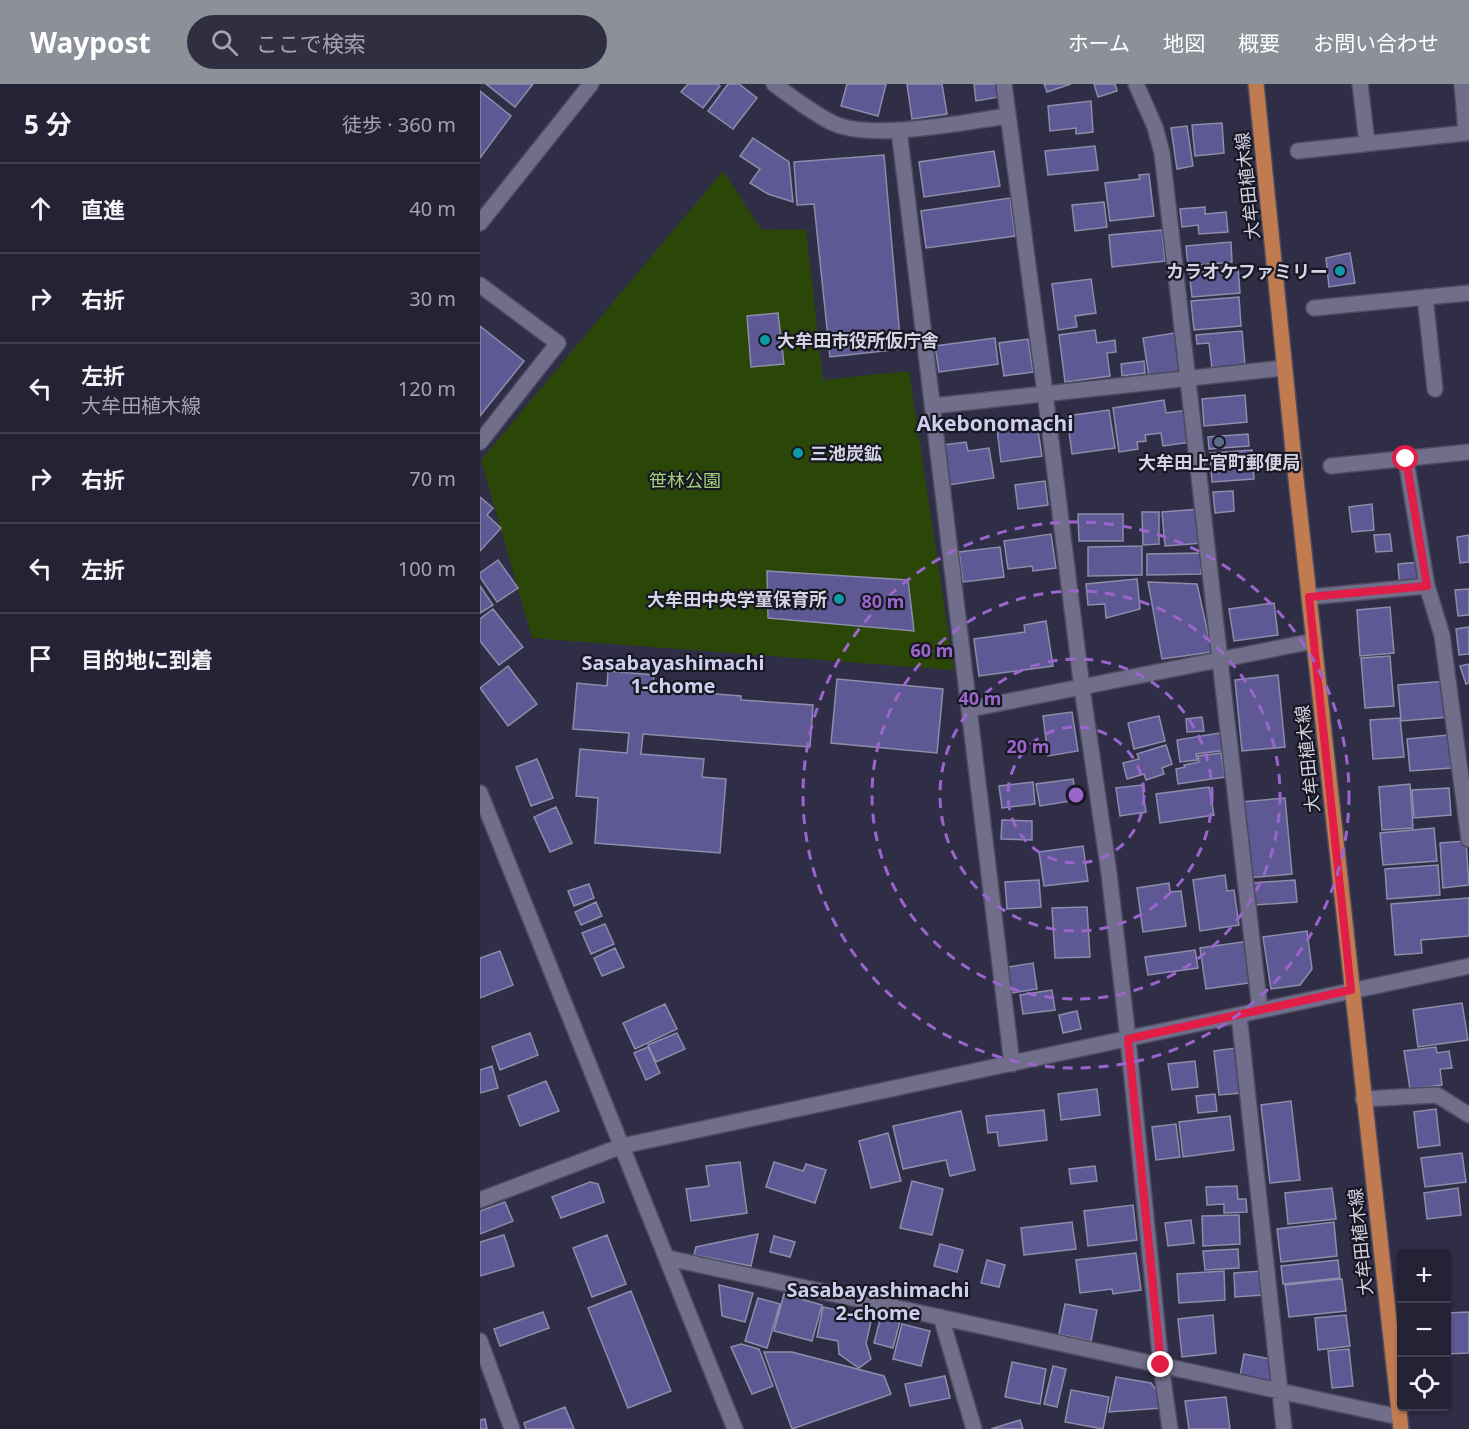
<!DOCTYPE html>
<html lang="ja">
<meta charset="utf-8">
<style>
body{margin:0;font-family:"Noto Sans","Noto Sans JP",sans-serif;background:#302f41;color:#f1f3f6}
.controls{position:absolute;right:18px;bottom:18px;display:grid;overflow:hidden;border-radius:6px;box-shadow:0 2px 4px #0004}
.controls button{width:54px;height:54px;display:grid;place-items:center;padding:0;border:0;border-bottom:2px solid #413f50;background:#242235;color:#f1f3f6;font:30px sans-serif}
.stop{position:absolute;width:18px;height:18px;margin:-14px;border:4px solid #e11d48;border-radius:50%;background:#fff}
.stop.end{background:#e11d48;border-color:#fff;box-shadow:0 2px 6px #0008}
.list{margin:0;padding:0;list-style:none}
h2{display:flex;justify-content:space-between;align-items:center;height:78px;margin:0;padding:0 24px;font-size:26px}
h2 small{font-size:20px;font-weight:400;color:#a3a4ad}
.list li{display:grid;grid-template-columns:39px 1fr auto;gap:18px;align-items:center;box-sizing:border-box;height:90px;padding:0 24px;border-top:2px solid #413f50}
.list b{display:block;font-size:22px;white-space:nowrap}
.list p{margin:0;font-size:20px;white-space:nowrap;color:#a3a4ad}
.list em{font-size:20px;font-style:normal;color:#a3a4ad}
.icon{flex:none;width:33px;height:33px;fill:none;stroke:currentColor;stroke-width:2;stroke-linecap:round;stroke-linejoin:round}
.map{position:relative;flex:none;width:989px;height:1345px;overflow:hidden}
header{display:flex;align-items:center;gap:36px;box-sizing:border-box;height:84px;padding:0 30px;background:#8c9099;color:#fff}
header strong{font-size:28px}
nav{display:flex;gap:33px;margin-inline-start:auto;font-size:21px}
.search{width:420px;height:54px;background:#302f41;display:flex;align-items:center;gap:15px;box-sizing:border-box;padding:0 21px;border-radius:33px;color:#a3a4ad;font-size:22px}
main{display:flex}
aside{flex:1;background:#242235}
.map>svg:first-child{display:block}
.green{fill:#2b4707}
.building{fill:#5e5894;stroke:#8d8caa;stroke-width:1.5}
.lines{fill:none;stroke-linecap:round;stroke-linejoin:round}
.minor-casing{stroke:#4c4a5f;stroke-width:18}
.major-casing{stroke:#4c4a5f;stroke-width:18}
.minor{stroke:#706e8b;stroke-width:15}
.major{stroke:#c17b50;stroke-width:15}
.route{stroke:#e11d48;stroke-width:8}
.ring{fill:none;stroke:#9a66cc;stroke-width:3;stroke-dasharray:10 8}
.culture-dot{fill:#0f9aa8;stroke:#181823;stroke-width:2}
.service-dot{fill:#5c6f8a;stroke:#181823;stroke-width:2}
.labels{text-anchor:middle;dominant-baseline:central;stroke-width:4.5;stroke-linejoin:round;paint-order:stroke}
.street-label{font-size:18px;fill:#d3d3e3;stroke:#181823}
.poi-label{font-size:18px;font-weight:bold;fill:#d3d3e3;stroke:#181823;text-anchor:end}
.park-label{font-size:18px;fill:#a3d07a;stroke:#181823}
.neighbourhood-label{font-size:20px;font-weight:bold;fill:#cfceee;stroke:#181823}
.quarter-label{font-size:21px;font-weight:bold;fill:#cfceee;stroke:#181823}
.centre{fill:#9a66cc;stroke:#181823;stroke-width:3}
.ring-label{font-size:18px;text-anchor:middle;font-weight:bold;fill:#9a66cc;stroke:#181823;stroke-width:4.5;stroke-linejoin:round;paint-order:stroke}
</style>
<header>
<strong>Waypost</strong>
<div class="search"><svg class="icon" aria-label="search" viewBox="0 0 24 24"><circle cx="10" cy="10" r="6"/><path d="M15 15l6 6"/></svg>ここで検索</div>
<nav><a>ホーム</a><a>地図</a><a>概要</a><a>お問い合わせ</a></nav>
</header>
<main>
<aside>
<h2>5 分<small>徒歩 · 360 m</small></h2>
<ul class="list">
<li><svg class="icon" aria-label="ahead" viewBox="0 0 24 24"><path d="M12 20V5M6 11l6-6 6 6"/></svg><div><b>直進</b></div><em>40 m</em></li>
<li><svg class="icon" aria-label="right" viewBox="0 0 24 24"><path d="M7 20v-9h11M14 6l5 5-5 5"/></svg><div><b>右折</b></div><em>30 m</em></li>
<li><svg class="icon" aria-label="left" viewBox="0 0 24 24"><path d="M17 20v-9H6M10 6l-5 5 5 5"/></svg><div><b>左折</b><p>大牟田植木線</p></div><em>120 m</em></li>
<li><svg class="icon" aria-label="right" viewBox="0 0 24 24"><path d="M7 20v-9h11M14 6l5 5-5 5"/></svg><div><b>右折</b></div><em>70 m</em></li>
<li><svg class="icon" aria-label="left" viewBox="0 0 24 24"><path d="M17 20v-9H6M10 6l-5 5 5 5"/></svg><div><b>左折</b></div><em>100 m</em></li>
<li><svg class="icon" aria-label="arrive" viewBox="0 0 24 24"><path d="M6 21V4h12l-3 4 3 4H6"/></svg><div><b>目的地に到着</b></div></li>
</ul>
</aside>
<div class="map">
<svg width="989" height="1345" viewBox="0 0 989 1345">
<rect width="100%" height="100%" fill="#302e47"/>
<path class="green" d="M243 87 281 145 326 146 343 296 429 287 474 586 52 554 1 376Z"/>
<path class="building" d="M6 0H53L35 23Z
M208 0H238L240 2 223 24 201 8Z
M248 0H259L277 14 253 45 228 27Z
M367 0H406L398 32 361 22Z
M427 0H462L467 30 432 35Z
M494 0H518L519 13 496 17Z
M564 0H591L567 8Z
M614 0H635L637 7 618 13Z
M0 7 31 32 0 74Z
M611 17 613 48 596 50V44L570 47 568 22Z
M742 39 744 69 715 72 712 41Z
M707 42 713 82 697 85 691 44Z
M273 54 309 78 313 118 288 110 270 99 280 85 260 72Z
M615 62 618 86 568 91 565 67Z
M514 67 520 102 444 113 439 78Z
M404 71 421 265 350 273 334 120 317 121 314 78Z
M669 90 674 132 630 137 625 99 660 95 659 91Z
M530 114 535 152 446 164 441 127Z
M624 118 627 143 595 147 592 121Z
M725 123V130L746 128 748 148 719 150 718 141 702 143 700 125Z
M682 146 685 177 632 183 629 151Z
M751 158 752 178 708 182 706 162Z
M870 169 875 199 849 203 846 174Z
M758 182 760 209 712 213 709 186Z
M611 195 616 229 595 232 597 243 578 246 572 200Z
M759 213 761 242 714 246 711 217Z
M298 229 304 280 271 283 267 232Z
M0 242 44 277 0 332Z
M615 246 617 259 635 256 636 268 627 269 630 292 585 298 579 251Z
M762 247 765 281 732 284 729 259 717 260 716 251Z
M700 248 706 288 669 293 663 254Z
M515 254 518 280 459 288 455 262Z
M548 255 553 288 524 292 519 259Z
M664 277 665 289 642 292 641 280Z
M765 311 767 338 724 342 722 315Z
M684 316 686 329 707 326 711 358 683 362 681 349 665 351 666 357 657 358 658 365 639 368 633 324Z
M629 326 635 364 592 370 587 332Z
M557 340 562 372 521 378 517 345Z
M768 350 769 362 729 365 728 353Z
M486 358 488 367 509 364 514 394 469 401 463 361Z
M772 366 774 395 732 398 730 369Z
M565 397 568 421 538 425 535 401Z
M753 407 754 427 735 429 733 408Z
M0 413 13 424 7 431 21 444 0 467Z
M892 420 894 446 872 448 869 423Z
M720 425 723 459 685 462 682 428Z
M662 428H679V460L663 461Z
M598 430H643V457H599Z
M571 450 576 484 553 487 552 482 528 485 524 457Z
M910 450 912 467 896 468 894 451Z
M989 451V478L980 479 977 453Z
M662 462V491L608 492V463Z
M520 463 524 493 483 498 479 468Z
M721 469V490L667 491V470Z
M18 476 38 504 17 518 0 493V489Z
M940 478 943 505 920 507 918 480Z
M287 487 428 496 434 547 288 534Z
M657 495 660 525 626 534 625 520 608 521 606 500Z
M668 498 717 500 732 568 682 575Z
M0 502 13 521 0 529Z
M989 505V531L978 532 975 506Z
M794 519 798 551 754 557 749 525Z
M910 523 914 569 880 572 877 526Z
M13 525 43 563 19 581 0 557V535Z
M566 537 573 582 499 592 494 555 545 548 544 541Z
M989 543V570L979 571 976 545Z
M910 572 914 622 885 624 881 574Z
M989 580V599L986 600 980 582Z
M28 582 57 620 28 642 0 604Z
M128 587 174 591 173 605 261 612V616L333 621 330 663 163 650 161 670 224 675 222 693 246 695 240 769 115 759 118 714 96 712 100 665 147 669 149 649 93 645 97 599 127 602Z
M798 591 805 663 762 667 755 596Z
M357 595 463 605 457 669 351 659Z
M967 597 970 633 921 637 918 601Z
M592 628 598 667 568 672 563 632Z
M679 632 685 657 654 665 648 639Z
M722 633 724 647 707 648 706 635Z
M920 634 924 673 893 675 890 636Z
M745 648 747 666 716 670 717 676 700 678 697 656Z
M968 651 971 684 930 687 927 655Z
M686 661 692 680 682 684 684 690 666 696 664 690 647 695 643 679 659 675 657 670Z
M741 669 745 693 698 700 696 685 705 683 704 681 719 678 718 672Z
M57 675 73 714 51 722 36 683Z
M593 695 597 716 560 722 556 700Z
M553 698 555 720 522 724 519 702Z
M930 700 933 744 902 746 899 703Z
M662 701 666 728 640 732 636 704Z
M729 703 734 731 680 739 676 710Z
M969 704 971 731 934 734 932 706Z
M805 714 812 790 768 794 761 718Z
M76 723 92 759 70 768 54 733Z
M522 736 552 737V756L521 755Z
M954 744 957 777 903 781 900 749Z
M986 757 989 801 963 804 960 759Z
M603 762 608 797 564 802 559 768Z
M958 781 960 811 907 815 905 785Z
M745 791 747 807 754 806 759 841 720 847 713 796Z
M559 796 561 823 527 825 525 798Z
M815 796 817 818 774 821 772 799Z
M689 799 690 808 701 807 706 842 663 848 657 804Z
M109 800 114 814 94 822 88 807Z
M989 814V852L941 856 942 869 915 871 911 820Z
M116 818 122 832 101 841 95 828Z
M607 823 610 873 575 874 572 824Z
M125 840 134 860 111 870 102 849Z
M827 847 832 885 820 901 791 905 783 853Z
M769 857 775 898 726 905 720 864Z
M135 864 144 883 122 892 114 874Z
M715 866 718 884 668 891 665 873Z
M20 867 33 901 0 914V874Z
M553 879 557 905 532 909 528 883Z
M572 906 575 926 543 930 540 911Z
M982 919 988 956 938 963 933 926Z
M185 920 197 945 155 965 143 939Z
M597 927 601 945 583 949 579 931Z
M50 949 58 971 20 986 12 963Z
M197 949 205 965 176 978 168 961Z
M168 963 180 989 166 996 154 969Z
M956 963 957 969 969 967 972 984 960 985 962 1001 930 1005 924 967Z
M756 964 761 1009 739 1011 734 967Z
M715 977 718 1003 692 1006 688 980Z
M12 982 18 1004 0 1009V986Z
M66 997 79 1027 40 1042 28 1012Z
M617 1005 620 1031 581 1036 578 1010Z
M735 1010 737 1027 718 1029 716 1012Z
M811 1017 820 1096 790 1099 781 1021Z
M956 1025 960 1061 938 1064 934 1028Z
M564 1026 567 1056 519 1062 517 1048 508 1049 506 1032Z
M481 1027 495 1086 470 1092 466 1076 423 1085 413 1042Z
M750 1032 754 1066 703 1073 699 1038Z
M696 1040 700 1073 676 1076 672 1043Z
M408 1049 421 1097 391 1104 379 1057Z
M982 1069 986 1098 945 1103 941 1074Z
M260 1078 267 1129 211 1137 206 1105 229 1102 226 1082Z
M294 1078 323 1087 326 1080 346 1086 335 1119 286 1103Z
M615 1082 617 1097 591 1100 589 1085Z
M432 1097 463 1105 452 1151 420 1144Z
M110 1098 118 1100 124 1118 81 1134 72 1113Z
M757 1102 758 1115H766L767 1128 744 1129V1120L727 1121 726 1103Z
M852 1104 856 1135 808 1140 805 1109Z
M978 1104 981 1131 947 1135 944 1109Z
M25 1118 33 1137 0 1150V1127Z
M653 1121 657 1156 608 1162 604 1127Z
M759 1131 760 1160 723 1162 722 1132Z
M711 1136 714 1159 688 1162 685 1139Z
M592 1138 596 1165 544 1171 541 1144Z
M854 1138 857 1172 801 1178 797 1145Z
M278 1150 271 1182 214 1171 216 1163Z
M24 1151 34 1182 0 1192V1158Z
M127 1151 146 1200 112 1213 93 1164Z
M294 1152 315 1158 310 1173 290 1168Z
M460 1160 483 1166 477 1188 454 1182Z
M758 1165 759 1184 725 1186 723 1167Z
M656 1169 661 1206 633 1210 632 1205 600 1209 596 1176Z
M507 1176 525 1181 519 1203 501 1199Z
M858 1176 860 1194 803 1200 801 1182Z
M744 1187 745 1216 699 1219 697 1190Z
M781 1187 783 1211 755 1213 754 1189Z
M862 1195 866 1227 809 1233 805 1201Z
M239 1201 273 1209 265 1238 242 1232Z
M151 1207 191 1307 148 1324 108 1224Z
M304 1210 342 1221 332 1257 294 1247Z
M278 1214 300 1220 287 1264 265 1257Z
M585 1220 617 1226 611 1257 579 1250Z
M343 1223 392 1233 386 1259 391 1275 379 1284 359 1270 358 1257 337 1253Z
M63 1228 69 1244 20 1262 14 1245Z
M989 1228V1269L966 1270V1229Z
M733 1231 736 1269 702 1273 698 1235Z
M866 1231 870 1262 838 1266 835 1234Z
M401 1232 420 1237 413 1264 394 1259Z
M422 1240 450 1247 441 1282 413 1275Z
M261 1260 279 1265 293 1302 272 1310 251 1263Z
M869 1265 873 1302 852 1304 848 1267Z
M284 1268H312L404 1292 411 1310 312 1345Z
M764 1270 796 1276 791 1299 760 1292Z
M532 1278 566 1285 560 1320 525 1313Z
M573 1282 586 1285 577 1323 564 1320Z
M465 1292 470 1314 430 1322 425 1300Z
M636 1293 671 1299 680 1311 682 1324 629 1328Z
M591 1306 629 1313 623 1345 585 1338Z
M746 1313 750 1345H709L705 1317Z
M85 1323 94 1345H46L44 1339Z
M5 1335 7 1345H0V1336Z
M540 1336 543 1345H511Z"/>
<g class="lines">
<defs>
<path id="minor" d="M294 0C312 13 331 28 351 38 387 58 485 38 528 32
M524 0 565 309 602 604 629 789 648 955 681 1281 690 1345
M656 0 675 43 682 69 780 926
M880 0 887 59
M419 46 532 980
M818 67 986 49 982 0
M0 139 111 0
M0 201 78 259 0 358
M945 213 955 305
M834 224 989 209
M453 322 804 284
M926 376 947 502 962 551 989 755
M851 382 989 368
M829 513 947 502
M490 625 834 557
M0 709 255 1345
M759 931 804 1345
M883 1015 957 1011 989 1031
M0 1116 142 1062 989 882
M188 1174 919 1333
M461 1233 494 1345
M0 1257 32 1345"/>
<path id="major" d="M776 0 815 386 921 1345"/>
</defs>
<use href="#minor" class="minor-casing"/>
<use href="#major" class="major-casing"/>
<use href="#minor" class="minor"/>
<use href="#major" class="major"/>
</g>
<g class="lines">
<path class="route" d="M681 1281 648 955 871 906 829 513 947 502 926 375"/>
</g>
<g class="ring">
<circle cx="596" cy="711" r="68"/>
<circle cx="596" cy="711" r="136"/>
<circle cx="596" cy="711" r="204"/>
<circle cx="596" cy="711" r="273"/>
</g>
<g class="culture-dot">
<circle cx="860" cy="187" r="6"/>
<circle cx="285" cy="256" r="6"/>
<circle cx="318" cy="369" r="6"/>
<circle cx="359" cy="515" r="6"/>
</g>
<circle class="service-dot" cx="739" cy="358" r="6"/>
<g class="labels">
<g class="street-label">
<text transform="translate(767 102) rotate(-96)">大牟田植木線</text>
<text transform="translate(827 675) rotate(-96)">大牟田植木線</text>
<text transform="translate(880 1158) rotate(-96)">大牟田植木線</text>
</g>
<g class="poi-label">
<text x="848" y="187">カラオケファミリー</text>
<text x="297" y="256" text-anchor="start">大牟田市役所仮庁舎</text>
<text x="330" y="369" text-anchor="start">三池炭鉱</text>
<text x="739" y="378" text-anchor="middle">大牟田上官町郵便局</text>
<text x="347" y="515">大牟田中央学童保育所</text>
</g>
<g class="park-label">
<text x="205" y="396">笹林公園</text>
</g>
<g class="neighbourhood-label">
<text x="193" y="578">Sasabayashimachi<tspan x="193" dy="23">1-chome</tspan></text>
<text x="398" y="1205">Sasabayashimachi<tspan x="398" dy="23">2-chome</tspan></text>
</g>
<g class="quarter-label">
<text x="515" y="339">Akebonomachi</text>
</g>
</g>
<circle cx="596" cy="711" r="9" class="centre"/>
<g class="ring-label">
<text x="403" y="524">80 m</text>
<text x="452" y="573">60 m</text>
<text x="500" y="621">40 m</text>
<text x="548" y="669">20 m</text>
</g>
</svg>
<div class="controls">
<button>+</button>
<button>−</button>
<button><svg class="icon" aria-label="locate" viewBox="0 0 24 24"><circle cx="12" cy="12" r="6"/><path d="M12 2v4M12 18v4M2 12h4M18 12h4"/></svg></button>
</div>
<div class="stop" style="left:926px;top:375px"></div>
<div class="stop end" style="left:681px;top:1281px"></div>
</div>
</main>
